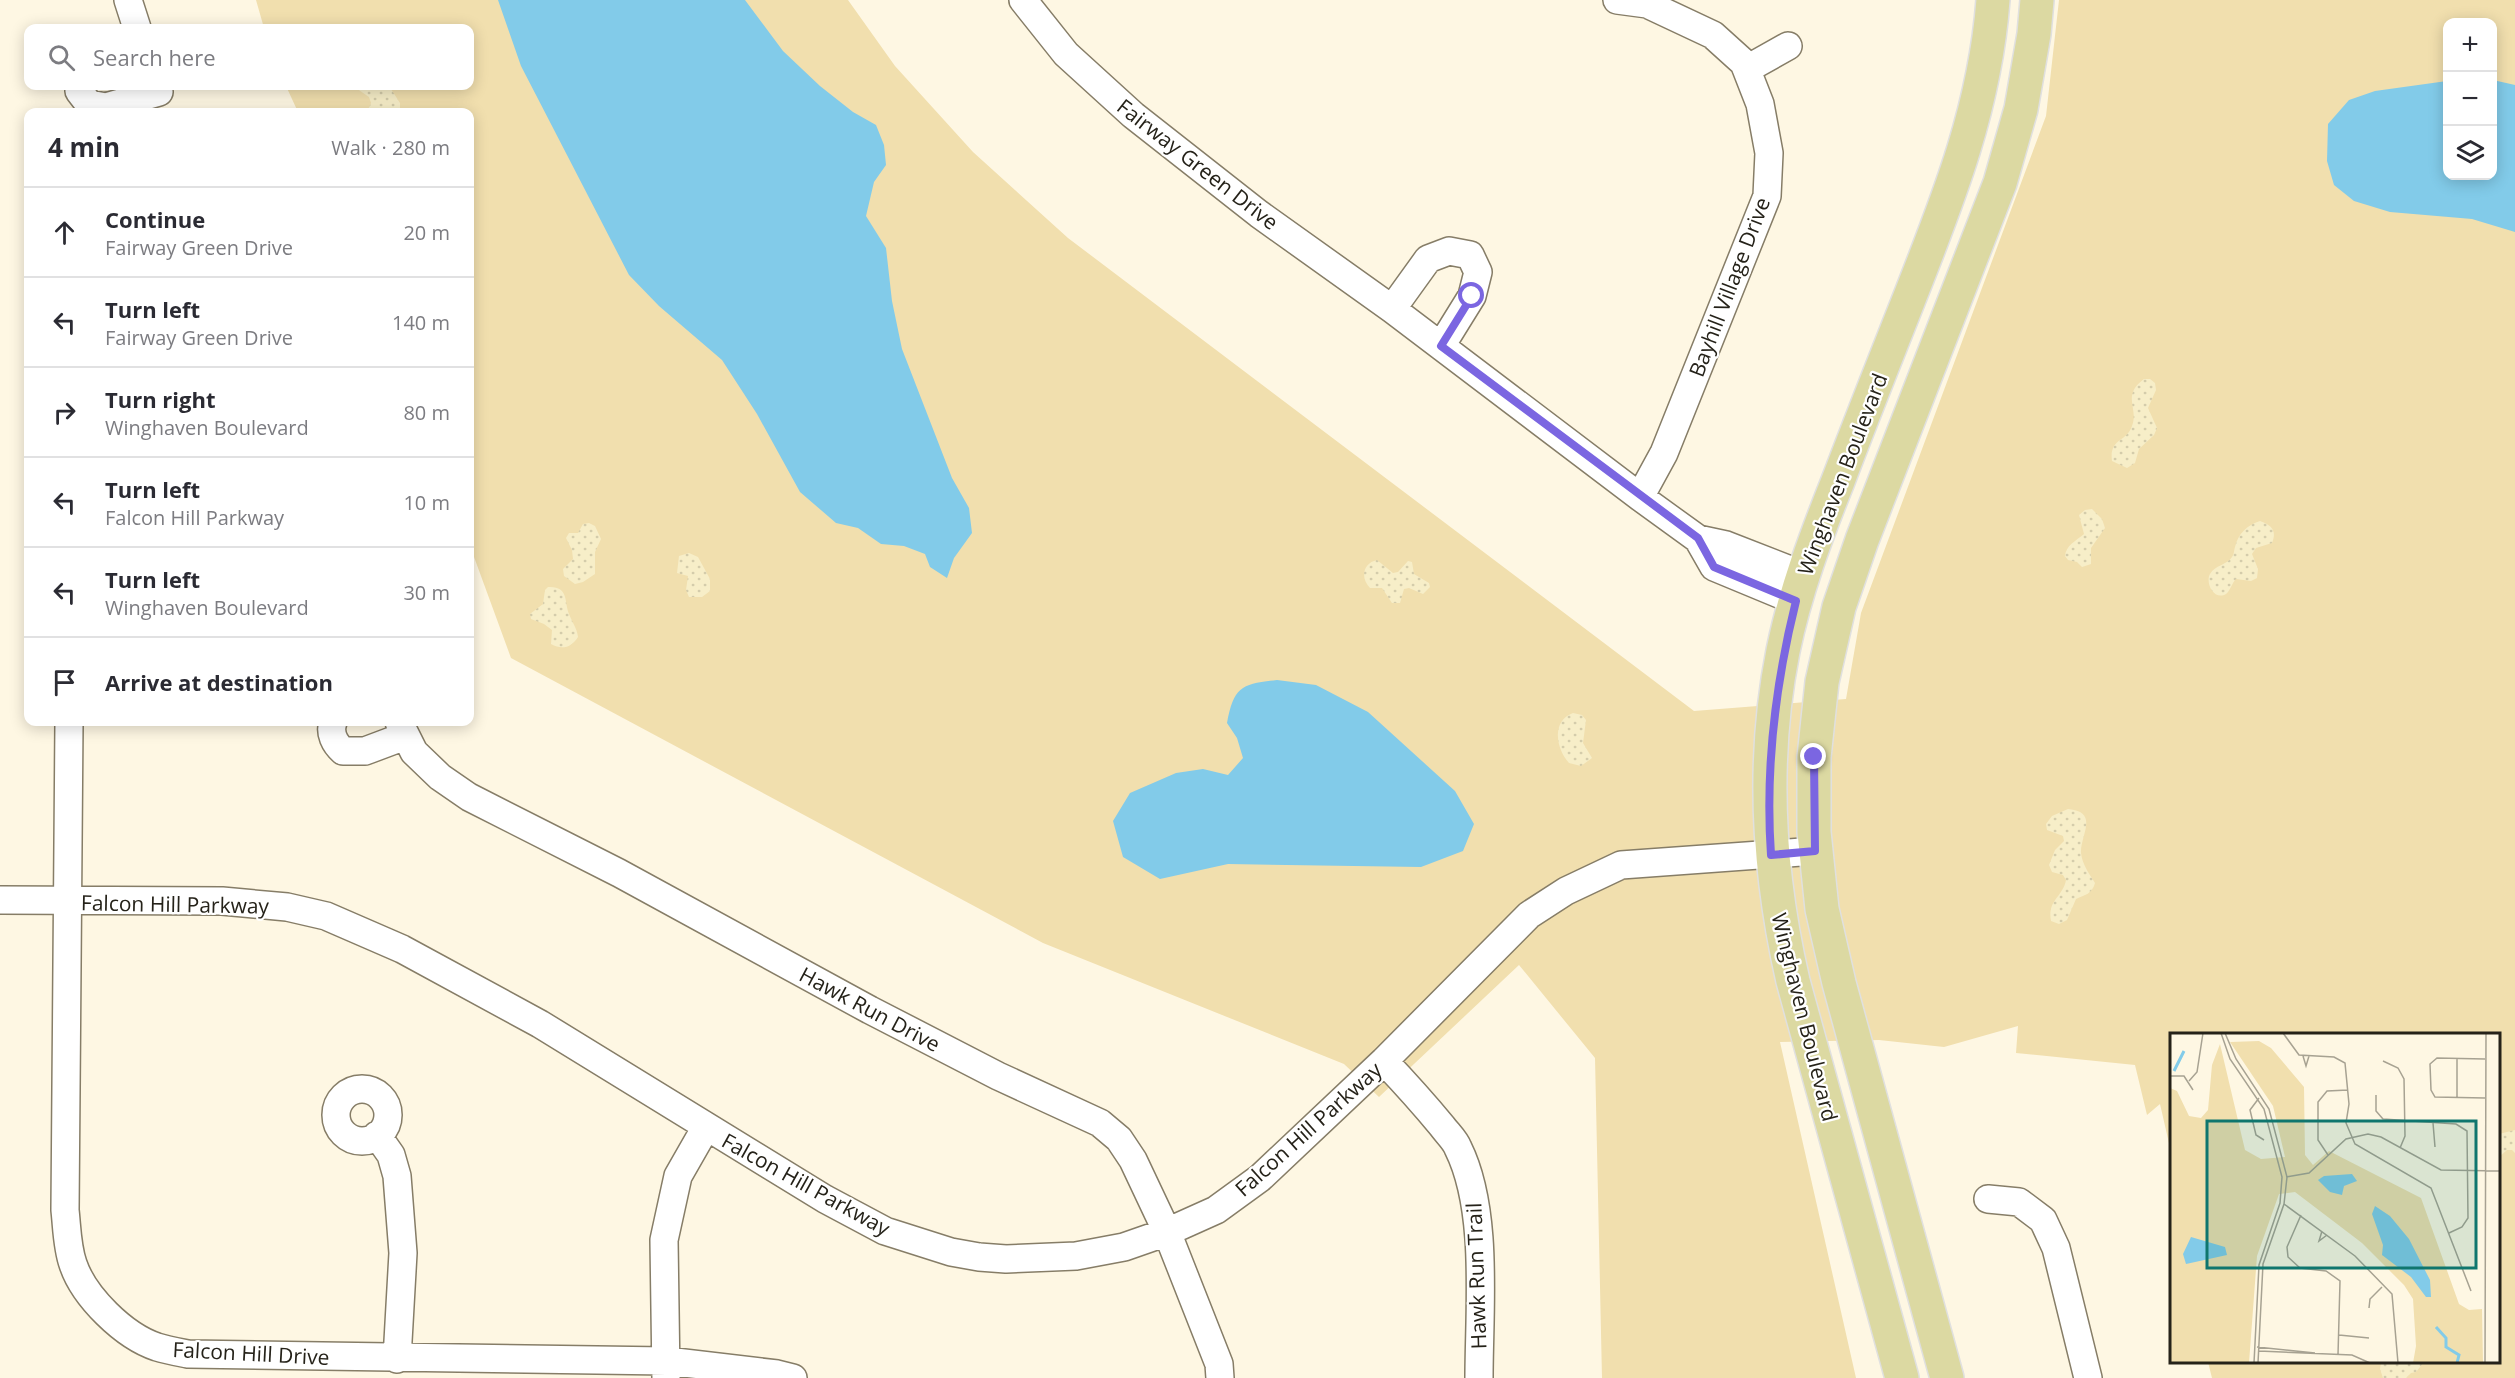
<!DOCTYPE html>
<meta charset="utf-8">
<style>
body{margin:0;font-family:"Open Sans",sans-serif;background:#f2f2f3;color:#2b2b33}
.controls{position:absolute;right:18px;top:18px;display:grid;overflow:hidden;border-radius:12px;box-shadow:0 3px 15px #0003}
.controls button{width:54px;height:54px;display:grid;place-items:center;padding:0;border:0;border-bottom:2px solid #e1e1e2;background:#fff;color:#2b2b33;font:30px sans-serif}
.stop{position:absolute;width:18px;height:18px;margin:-14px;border:4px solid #7b66e1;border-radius:50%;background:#fff}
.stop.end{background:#7b66e1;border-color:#fff;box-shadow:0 2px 6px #0008}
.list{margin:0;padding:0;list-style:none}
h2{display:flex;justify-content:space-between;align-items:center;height:78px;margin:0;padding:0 24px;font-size:26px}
h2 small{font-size:20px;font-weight:400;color:#7c7c81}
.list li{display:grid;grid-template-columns:39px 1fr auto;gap:18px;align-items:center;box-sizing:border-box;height:90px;padding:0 24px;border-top:2px solid #e1e1e2}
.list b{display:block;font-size:22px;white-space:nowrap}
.list p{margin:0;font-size:20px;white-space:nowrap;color:#7c7c81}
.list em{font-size:20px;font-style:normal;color:#7c7c81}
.icon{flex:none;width:33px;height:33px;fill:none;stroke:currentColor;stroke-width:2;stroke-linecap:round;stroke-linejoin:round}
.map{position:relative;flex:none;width:2515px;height:1378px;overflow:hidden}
.search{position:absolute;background:#fff;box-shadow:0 3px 15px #0003;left:24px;top:24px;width:450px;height:66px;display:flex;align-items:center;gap:15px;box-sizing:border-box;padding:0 21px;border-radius:12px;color:#7c7c81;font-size:22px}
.panel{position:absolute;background:#fff;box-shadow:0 3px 15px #0003;left:24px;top:108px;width:450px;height:618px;border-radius:12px}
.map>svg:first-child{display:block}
.grass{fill:#f1dfae;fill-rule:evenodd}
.sand{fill:url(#sand-dots)}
.water{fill:#82cbe9}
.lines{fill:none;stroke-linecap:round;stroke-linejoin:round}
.minor-casing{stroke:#867d67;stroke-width:30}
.major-casing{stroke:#e0e0df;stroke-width:36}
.minor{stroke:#fff;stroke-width:27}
.major{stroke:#dcd9a2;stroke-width:33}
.route{stroke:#7b66e1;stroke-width:8}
.labels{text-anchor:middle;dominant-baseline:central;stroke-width:4.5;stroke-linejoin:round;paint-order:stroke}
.street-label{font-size:21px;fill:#252219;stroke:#fff}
.inset-river{fill:none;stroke:#82cbe9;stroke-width:3}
.inset-road{fill:none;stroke:#a7a292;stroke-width:1.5}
.view{fill:#0f766e;fill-opacity:0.15;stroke:#0f766e;stroke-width:3}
.inset-edge{fill:none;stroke:#252219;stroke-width:3}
</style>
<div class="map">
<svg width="2515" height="1378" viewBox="0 0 2515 1378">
<defs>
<pattern id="sand-dots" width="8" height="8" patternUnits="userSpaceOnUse" patternTransform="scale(1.5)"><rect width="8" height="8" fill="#f7eec8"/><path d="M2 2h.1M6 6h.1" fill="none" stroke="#d4ccab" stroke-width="1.8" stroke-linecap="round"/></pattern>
</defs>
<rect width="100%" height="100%" fill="#fef7e3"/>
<path class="grass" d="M256 0H848L895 66 973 152 1068 238 1694 711 1846 699 1861 613 2046 116 2059 0H2515V1378H2212L2208 1362H2498V1034H2172L2171 1152 2160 1104 2147 1115 2135 1065 2016 1053 2018 1026 1944 1047 1879 1040 1780 1042 1856 1378H1602L1595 1058 1519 965 1379 1097 1344 1064 1043 943 511 658 470 546V112H298L286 86H470V28H264ZM2448 22H2492V176H2448Z"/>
<path class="sand" d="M353 86H389L400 103V112H367L371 103 369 97Z
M2144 379H2150L2155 383 2156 390 2148 408 2157 428 2154 435 2139 449 2135 463 2127 468 2112 461C2109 438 2127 442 2132 426 2139 408 2121 396 2144 379Z
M2092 509 2102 519 2105 528 2091 548V564L2082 567 2077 562 2068 560 2065 556C2066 545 2076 541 2084 534L2079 515 2085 510Z
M2260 521C2272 525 2277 531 2272 543L2256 548 2252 554 2258 569 2257 578 2251 581 2236 579C2232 583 2230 591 2226 594 2214 601 2205 583 2210 574 2215 565 2227 565 2232 557 2234 555 2234 550 2235 547 2238 534 2247 525 2260 521Z
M589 523 595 526 601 539 595 552V574L583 582 575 584 564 576 563 569 573 559 572 550 566 538 569 533H578L583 524Z
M689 553 698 557 710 579V591L702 597H689L686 590 688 576 677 573 679 556Z
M1377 560 1393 573 1398 572 1408 561 1412 562 1414 574 1429 583 1430 587 1423 594 1409 588 1404 589 1400 603H1392L1382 588H1370C1360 578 1363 563 1377 560Z
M548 587C569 586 564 601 569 614 572 622 577 628 578 637 571 648 562 650 551 644L552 630 544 624 531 619 530 614 543 604 545 590Z
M1573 713 1582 715 1586 720 1583 743 1592 758 1581 766 1569 763C1556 749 1551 721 1573 713Z
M2068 809C2100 812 2080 835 2081 853 2082 864 2090 875 2095 883 2092 894 2085 895 2076 899L2067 920 2059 924 2051 921C2047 900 2063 897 2066 880L2063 875 2052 872 2049 865 2055 850 2064 841 2063 836 2047 830 2046 824 2052 816Z
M2515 1130V1153L2512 1150H2507L2499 1157V1134Z
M2381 1362H2424L2416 1372 2411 1373 2406 1378H2383L2380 1369Z"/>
<path class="water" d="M498 0H745L783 51 820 86 853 112 876 125 884 145 886 165 874 182 866 216 886 248 892 301 902 349 952 478 969 508 972 533 954 558 947 578 930 567 925 554 904 546 881 544 858 528 836 523 800 492 757 414 722 360 659 306 629 275 521 66Z
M2493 80 2515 85V232L2472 219 2390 212 2354 201 2334 185 2327 161 2328 124 2349 100 2375 91 2447 81 2448 176H2492Z
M1277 680 1316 685 1368 712 1455 791 1474 824 1463 851 1421 867 1228 864 1160 879 1123 857 1113 821 1130 793 1176 773 1203 769 1228 775 1243 758 1237 738 1227 723C1234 686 1242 684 1277 680Z"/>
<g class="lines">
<defs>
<path id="minor" d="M128 0 137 28
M1023 0 1066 54 1133 115 1259 214 1392 309 1640 497 1698 539 1726 545 1803 575
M1617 0 1647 4 1713 35 1744 63 1760 104 1769 153 1767 196 1664 453 1640 497
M1747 69 1788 46
M80 86 79 91 89 104 106 107 159 92
M1392 309 1428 259 1449 251 1470 255 1478 272 1472 296 1441 346
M1698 539 1714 567 1796 601
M69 722 65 1210C67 1228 67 1247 73 1264 84 1297 124 1336 157 1347 167 1350 178 1352 188 1354L667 1361 777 1374 793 1378
M333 722C329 733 335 744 343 751H365L405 736
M399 722 414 752 440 777 469 797 619 873 870 1010 998 1076 1100 1123 1119 1139 1133 1160 1167 1232 1219 1364 1220 1378
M0 900 222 901 287 907 326 916 402 949 540 1024 825 1199 885 1231 951 1252 979 1257 1006 1259 1076 1256 1124 1247 1167 1232 1216 1210 1260 1178 1384 1061 1529 915 1566 891 1621 865 1815 851
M1384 1061C1404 1082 1423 1103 1442 1126 1447 1133 1455 1140 1458 1148 1489 1210 1479 1309 1479 1378
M336 1115a26 26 0 1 1 52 0a26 26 0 1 1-52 0Z
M377 1135 391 1155 397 1176 403 1253 397 1359
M1988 1199 2019 1202 2043 1220 2056 1248 2088 1378
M666 1378 664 1240 678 1176 706 1127"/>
<path id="major" d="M1902 1378 1793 981C1768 872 1761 762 1783 651 1795 592 1816 536 1838 481 1861 420 1885 360 1909 299 1948 200 1985 108 1993 0
M1947 1378 1839 983 1822 909 1814 832V757L1822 682 1839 607 1862 540 2000 183 2021 109 2034 34 2037 0"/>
</defs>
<use href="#minor" class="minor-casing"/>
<use href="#major" class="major-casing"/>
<use href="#minor" class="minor"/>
<use href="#major" class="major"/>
</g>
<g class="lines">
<path class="route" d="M1472 296 1441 346 1698 538 1714 567 1796 601C1775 685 1765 768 1771 855L1815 851 1814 757"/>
</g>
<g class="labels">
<g class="street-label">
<text transform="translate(1198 164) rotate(38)">Fairway Green Drive</text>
<text transform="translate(1729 287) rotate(-69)">Bayhill Village Drive</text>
<text transform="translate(1842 474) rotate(-69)">Winghaven Boulevard</text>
<text transform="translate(175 904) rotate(1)">Falcon Hill Parkway</text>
<text transform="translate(870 1009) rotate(28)">Hawk Run Drive</text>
<text transform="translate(1805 1017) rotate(76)">Winghaven Boulevard</text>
<text transform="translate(1308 1129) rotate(-42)">Falcon Hill Parkway</text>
<text transform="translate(806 1184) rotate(29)">Falcon Hill Parkway</text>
<text transform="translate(1476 1276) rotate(-92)">Hawk Run Trail</text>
<text transform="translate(251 1353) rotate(3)">Falcon Hill Drive</text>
</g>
</g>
<g transform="translate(2170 1033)">
<rect width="330" height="330" fill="#fef7e3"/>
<path d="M89 8 101 15 134 54 135 122 143 132 159 118 251 165 289 271 299 277 312 276 313 330H243L246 313 243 266 234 252 192 210 125 159 109 161 87 223 79 330H0V55L7 58 19 83 31 85 38 77 42 32 50 11 75 117 91 126 115 124 103 73 60 9Z" fill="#f1dfae"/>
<path d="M182 141 187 148 174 153 172 162 160 159 148 147 154 143ZM205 173 220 183 239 206 260 247 261 264H256L241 244 212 222 213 212 202 181ZM21 204 55 214 57 222 16 231 13 221Z" fill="#82cbe9"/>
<path class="inset-river" d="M4 38 14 18M266 294 276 305V314L289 322 287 330"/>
<path class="inset-road" d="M51 0 60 26 94 76 112 144 110 170 89 232 84 330M55 0 66 26 99 76 117 144 114 171 93 231 88 330M113 0 129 22 164 24 175 30 179 71 176 90 185 111 261 155 301 258M133 23 136 33 139 23M213 28 228 35 234 46 235 103 230 115M0 43H14L23 57M19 48 27 39 33 0M206 62V78L213 86 286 91 297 98 298 185 292 194 279 200M89 65 80 77 86 102 94 107M287 65V25M315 65 265 64 261 57 260 31 267 25 315 26M263 90 265 114M158 122 148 107V69L157 58 178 57M116 144 139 140 176 106 198 101 211 104 271 137 330 138M114 171 185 223 222 261 228 330M131 182 117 214 118 224 130 235 156 238 170 248 168 322M152 198 149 208 157 202M199 275 200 266 212 254M169 302 199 305M87 314 145 320M89 318 182 322 200 330M315 330 316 0"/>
<path class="view" d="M37 88H306V235H37Z"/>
<rect width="330" height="330" class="inset-edge"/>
</g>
</svg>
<div class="controls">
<button>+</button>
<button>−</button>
<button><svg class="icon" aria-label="layers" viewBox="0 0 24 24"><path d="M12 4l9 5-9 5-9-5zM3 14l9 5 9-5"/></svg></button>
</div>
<div class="stop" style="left:1472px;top:296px"></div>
<div class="stop end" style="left:1814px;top:757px"></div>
<div class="search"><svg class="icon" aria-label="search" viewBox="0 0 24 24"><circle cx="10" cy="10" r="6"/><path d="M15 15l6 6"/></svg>Search here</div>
<section class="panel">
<h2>4 min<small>Walk · 280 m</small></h2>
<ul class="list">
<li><svg class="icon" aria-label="ahead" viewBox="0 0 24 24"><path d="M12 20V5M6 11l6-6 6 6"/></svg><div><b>Continue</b><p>Fairway Green Drive</p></div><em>20 m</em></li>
<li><svg class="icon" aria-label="left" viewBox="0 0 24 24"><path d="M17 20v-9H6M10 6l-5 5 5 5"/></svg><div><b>Turn left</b><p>Fairway Green Drive</p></div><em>140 m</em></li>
<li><svg class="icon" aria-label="right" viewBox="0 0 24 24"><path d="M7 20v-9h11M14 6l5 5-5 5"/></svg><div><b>Turn right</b><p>Winghaven Boulevard</p></div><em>80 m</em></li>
<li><svg class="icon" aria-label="left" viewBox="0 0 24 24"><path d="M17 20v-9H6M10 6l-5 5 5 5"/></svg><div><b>Turn left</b><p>Falcon Hill Parkway</p></div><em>10 m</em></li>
<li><svg class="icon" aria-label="left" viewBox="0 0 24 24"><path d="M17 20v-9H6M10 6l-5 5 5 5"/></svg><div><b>Turn left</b><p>Winghaven Boulevard</p></div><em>30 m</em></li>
<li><svg class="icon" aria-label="arrive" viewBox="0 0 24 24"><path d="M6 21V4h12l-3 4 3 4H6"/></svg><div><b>Arrive at destination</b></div></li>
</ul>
</section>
</div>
